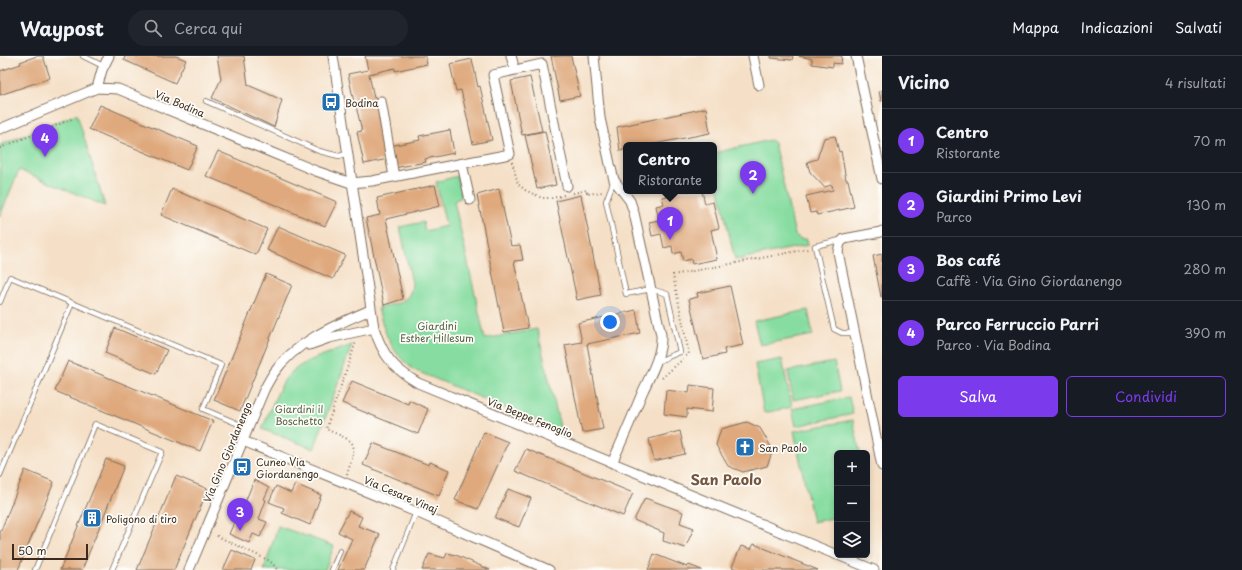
<!DOCTYPE html>
<html lang="it">
<meta charset="utf-8">
<style>
body{margin:0;font-family:"Playpen Sans",sans-serif;background:#20242c;color:#f1f3f6}
.controls{position:absolute;right:12px;bottom:12px;display:grid;overflow:hidden;border-radius:6px;box-shadow:0 2px 6px #0003}
.controls button{width:36px;height:36px;display:grid;place-items:center;padding:0;border:0;border-bottom:1px solid #363941;background:#171b24;color:#f1f3f6;font:20px sans-serif}
.scale{position:absolute;left:12px;bottom:10px;width:76px;box-sizing:border-box;padding-left:4px;border:2px solid #3b2a1e;border-top:0;font-size:11px;line-height:14px;white-space:nowrap;color:#3b2a1e;-webkit-text-stroke:3px #fdfcf7;paint-order:stroke}
.you{position:absolute;left:610px;top:266px;width:14px;height:14px;margin:-10px;border:3px solid #fff;border-radius:50%;background:#1a73e8;box-shadow:0 0 0 6px #1a73e833}
.badge{display:grid;place-items:center;width:26px;height:26px;border-radius:50%;background:#7c3aed;color:#fff;font-size:13px;font-weight:700}
.pin{position:absolute;translate:-50% -33px;filter:drop-shadow(0 1px 2px #0008)}
.pin::after{content:'';position:absolute;top:21px;width:14px;height:12px;background:inherit;clip-path:polygon(0 0,100% 0,50% 100%)}
.popup{position:absolute;left:623px;top:86px;width:94px;height:52px;box-sizing:border-box;display:grid;place-content:center;border-radius:6px;background:#171b24;filter:drop-shadow(0 1px 3px #0005);font-size:13px;white-space:nowrap;color:#9ea1a6}
.popup b{font-size:15px;color:#f1f3f6}
.popup::after{content:'';position:absolute;left:50%;top:100%;margin-left:-8px;border:8px solid transparent;border-top-color:#171b24}
.list{margin:0;padding:0;list-style:none}
h2{display:flex;justify-content:space-between;align-items:center;height:52px;margin:0;padding:0 16px;font-size:17px}
h2 small{font-size:13px;font-weight:400;color:#9ea1a6}
.list li{display:grid;grid-template-columns:26px 1fr auto;gap:12px;align-items:center;box-sizing:border-box;height:64px;padding:0 16px;border-top:1px solid #363941}
.list b{display:block;font-size:15px;white-space:nowrap}
.list p{margin:0;font-size:13px;white-space:nowrap;color:#9ea1a6}
.list em{font-size:13px;font-style:normal;color:#9ea1a6}
.actions{display:flex;gap:8px;padding:12px 16px}
.actions a{flex:1;padding:9px 0;border:1px solid #7c3aed;border-radius:6px;text-align:center;font-size:14px;color:#7c3aed}
.actions .main{background:#7c3aed;color:#fff}
.icon{flex:none;width:22px;height:22px;fill:none;stroke:currentColor;stroke-width:2;stroke-linecap:round;stroke-linejoin:round}
.map{position:relative;flex:none;width:882px;height:514px;overflow:hidden}
header{display:flex;align-items:center;gap:24px;box-sizing:border-box;height:56px;padding:0 20px;background:#171b24;border-bottom:1px solid #363941}
header strong{font-size:19px}
nav{display:flex;gap:22px;margin-inline-start:auto;font-size:14px}
.search{width:280px;height:36px;background:#20242c;display:flex;align-items:center;gap:10px;box-sizing:border-box;padding:0 14px;border-radius:22px;color:#9ea1a6;font-size:15px}
main{display:flex}
aside{flex:1;background:#171b24}
.map>svg:first-child{display:block}
.green{fill:#87dda1;stroke:#618460}
.building{fill:#dfa97d}
.lines{fill:none;stroke-linecap:round;stroke-linejoin:round}
.lane-casing{stroke:#7c6a59;stroke-width:6}
.street-casing{stroke:#7c6a59;stroke-width:11}
.path{stroke:#7c6a59;stroke-width:2;stroke-dasharray:1 3;stroke-linecap:butt}
.lane{stroke:#fff;stroke-width:4.5}
.street{stroke:#fff;stroke-width:9}
.labels{text-anchor:middle;dominant-baseline:central;stroke-width:3.5;stroke-linejoin:round;paint-order:stroke}
.poi-label{font-size:10px;fill:#3b2a1e;stroke:#fdfcf7;text-anchor:start}
.street-label{font-size:10px;fill:#3b2a1e;stroke:#fdfcf7}
.park-label{font-size:10px;fill:#526045;stroke:#fdfcf7}
.district-label{font-size:14px;font-weight:bold;fill:#74563f;stroke:#fdfcf7}
</style>
<header>
<strong>Waypost</strong>
<div class="search"><svg class="icon" aria-label="search" viewBox="0 0 24 24"><circle cx="10" cy="10" r="6"/><path d="M15 15l6 6"/></svg>Cerca qui</div>
<nav><a>Mappa</a><a>Indicazioni</a><a>Salvati</a></nav>
</header>
<main>
<div class="map">
<svg width="882" height="514" viewBox="0 0 882 514">
<rect width="100%" height="100%" fill="#fdfcf7"/>
<filter id="ink" filterUnits="userSpaceOnUse"><feTurbulence type="fractalNoise" baseFrequency=".025" numOctaves="2"/><feDisplacementMap in="SourceGraphic" scale="8" xChannelSelector="R" yChannelSelector="G"/><feConvolveMatrix kernelMatrix="1 2 1 2 8 2 1 2 1" color-interpolation-filters="sRGB"/></filter>
<filter id="wash" filterUnits="userSpaceOnUse"><feTurbulence type="fractalNoise" baseFrequency=".012" numOctaves="4" result="noise"/><feDisplacementMap in="SourceGraphic" scale="16" xChannelSelector="R" yChannelSelector="G"/><feGaussianBlur stdDeviation="0.9" result="paint"/><feColorMatrix in="noise" values="0 0 0 0 0 0 0 0 0 0 0 0 0 0 0 0 0 1.4 0 .05"/><feComposite in="paint" operator="in"/></filter>
<g filter="url(#wash)">
<rect width="100%" height="100%" fill="#f5e0c7"/>
<path class="green" d="M77 58 105 150 19 114 0 160V89Z
M770 84 774 87 795 179 801 183H807L808 189 735 204 714 112V97Z
M457 120 462 141 454 145 485 283 537 273 561 375 414 314C391 296 385 279 378 252 395 247 411 249 412 227L400 171 423 166 425 175 446 170 436 126Z
M808 254 813 279 760 289 754 265Z
M352 289 314 393 262 373C269 357 275 340 284 325 296 305 331 297 352 289Z
M782 303 792 351 764 357 755 308Z
M834 306 840 335 793 344 788 315Z
M849 341 853 358 796 370 792 353Z
M853 364 860 397H837V461L813 466 794 375Z
M278 470 334 490 325 514H264Z"/>
<g id="blocks">
<path class="building" d="M37 0H43L50 22 0 39V15L21 8 20 6Z
M125 0H176L186 4 175 27 124 4Z
M217 0H244L248 29 282 44 274 71 212 42 221 23Z
M365 0H425L427 8 395 15V12L369 18 374 42H379L388 103 364 108 357 76 362 75 356 50 355 51 348 18 368 14Z
M551 0H571L580 40 560 44Z
M771 0H793L792 4 771 2Z
M799 0H842L841 8 833 7V11L812 8V3Z
M472 3 478 31 480 30 492 84 473 88 461 34 456 35 450 8Z
M530 21 542 75 522 79 511 25Z
M882 34V45H881L879 35Z
M100 49 198 90 187 114 89 73Z
M706 52 710 77 649 89H626V93L620 95 617 71Z
M450 74 454 97 425 103 426 106 394 112 390 90 420 84 419 80Z
M545 75 556 129 537 133 525 79Z
M835 80 839 96 841 95 846 124H848L854 151 817 159 816 156 810 157 806 140 833 134 832 129 824 131 810 116 807 106 817 103 824 82Z
M218 95 337 146 325 170 206 120Z
M435 129 440 150 386 163 403 243 384 249 366 162 380 159 377 142Z
M172 133 267 173 256 199 161 159Z
M499 133 511 190 520 189 523 204 514 205 528 272 504 276 477 139Z
M668 135H702L705 148 713 146 719 172 711 174 717 203 692 208 691 203 683 205 681 196 673 198 672 190 664 192 661 178 652 180 649 166 659 164 656 150 664 148 662 141 669 140Z
M581 139 601 239 577 244 556 145Z
M278 170 345 199 333 223 267 194Z
M882 198V241H881L873 200Z
M266 218 292 229 240 355 214 344Z
M730 230 743 289 724 293 725 298 703 303 689 243 698 241 697 237Z
M636 254 640 277 587 288 603 373 582 377 565 289 582 286 578 267Z
M115 272 167 294 156 318 105 297Z
M68 305 213 365 200 395 55 335Z
M352 325 408 348 409 344 428 353 418 378 342 347Z
M690 329 714 332 712 356 687 353V361L664 358 666 334 689 337Z
M747 366 760 372 773 394 767 410 743 416 728 410 716 389 721 373Z
M680 375 685 398 654 405 649 383Z
M484 376 508 386 478 453 455 444Z
M373 387 429 409 430 406 449 414 439 440 363 409Z
M526 393 633 437 623 460 515 415Z
M106 403 124 410 82 514H60Z
M25 414 54 426 18 514H0V477Z
M176 420 208 433 174 514H137Z
M254 424 269 432 264 443 266 444 259 463 267 466 260 481 253 478 249 487 229 478 242 449H244Z
M295 428 321 439 310 469 282 457 284 452 269 446 276 430 291 437Z
M508 433 531 442 519 471 495 462Z
M645 442 683 456 680 467 694 472 685 492 663 485 664 477 634 464Z
M349 455 362 461 358 470 380 478 364 514H338L352 483 338 476Z
M754 488 818 514H757L754 513 753 514H739L732 511 741 490 751 493Z
M232 494 255 504 251 514H223Z
M447 497 456 499 490 514H422L429 498 445 502Z
M654 498 687 511 689 509 702 514H648Z"/>
</g>
</g>
<g filter="url(#ink)">
<use href="#blocks" fill-opacity="0" stroke="#7c6a59" stroke-width="1"/>
<g class="lines">
<defs>
<path id="lane" d="M83 0 103 10
M206 45 319 95 339 100 347 98
M614 124 606 145 626 238 651 233 667 238 680 296 656 306
M840 184 815 190 834 273 842 277H854
M0 246 10 221 221 309 203 353 248 372
M0 419 72 247
M35 514 95 368 162 396 112 514
M332 514 340 495
M393 514 416 456"/>
<path id="street" d="M333 0 374 272C383 300 393 312 418 327L837 499
M511 0 513 7
M594 0 600 62 610 108 614 124 630 145 634 157 661 279C662 298 651 318 643 335 633 359 623 383 612 407
M753 0 759 29
M856 0 882 123
M97 32 102 14 109 0
M381 45 394 121
M0 73 97 32 118 33 316 115 351 127 372 125 510 98 493 19 542 8 567 130
M462 108 470 144
M882 175 881 176 844 183 840 187 838 196 882 410
M309 289 329 282 374 272
M243 385 416 456 549 514
M838 499 874 514
M189 514 264 334C267 328 270 323 273 318 296 285 335 269 370 254"/>
</defs>
<use href="#lane" class="lane-casing"/>
<use href="#street" class="street-casing"/>
<path class="path" d="M0 92 74 62
M512 106 518 128 525 134 542 142H552L564 139
M573 137 587 134V138L603 136
M686 300 689 298 673 219 808 193
M662 322 683 303
M347 419C357 384 359 388 326 373L356 286
M217 480 270 505 278 514"/>
<use href="#lane" class="lane"/>
<use href="#street" class="street"/>
</g>
</g>
<defs>
<symbol id="bus-square" viewBox="-11 -11 22 22"><rect x="-9" y="-9" width="18" height="18" rx="4" fill="#1f6fb2" stroke="#fdfcf7"/><path d="M-5-6H5V4H4V6H2V4H-2V6H-4V4H-5ZM-3.5-4V0h7V-4ZM-3.5 1.2v1.5H-2V1.2ZM2 1.2v1.5H3.5V1.2Z" fill="#fff"/></symbol>
<symbol id="church-square" viewBox="-11 -11 22 22"><rect x="-9" y="-9" width="18" height="18" rx="4" fill="#1f6fb2" stroke="#fdfcf7"/><path d="M-1.2-6h2.4v3.5h3.3v2.4h-3.3V6h-2.4V-.1h-3.3v-2.4h3.3Z" fill="#fff"/></symbol>
<symbol id="building-square" viewBox="-11 -11 22 22"><rect x="-9" y="-9" width="18" height="18" rx="4" fill="#1f6fb2" stroke="#fdfcf7"/><path d="M-4-6H4V6H1V3H-1V6H-4ZM-2.5-4.3h1.7v1.8h-1.7ZM.8-4.3h1.7v1.8H.8ZM-2.5-1h1.7V.8h-1.7ZM.8-1h1.7V.8H.8Z" fill="#fff"/></symbol>
</defs>
<g fill-rule="evenodd">
<use href="#bus-square" x="320" y="35" width="22" height="22"/>
<use href="#church-square" x="734" y="380" width="22" height="22"/>
<use href="#bus-square" x="231" y="400" width="22" height="22"/>
<use href="#building-square" x="81" y="451" width="22" height="22"/>
</g>
<g class="labels">
<g class="poi-label">
<text x="345" y="46">Bodina</text>
<text x="759" y="391">San Paolo</text>
<text x="256" y="405">Cuneo Via<tspan x="256" dy="12">Giordanengo</tspan></text>
<text x="106" y="462">Poligono di tiro</text>
</g>
<g class="street-label">
<text transform="translate(180 47) rotate(23)">Via Bodina</text>
<text transform="translate(530 361) rotate(22)">Via Beppe Fenoglio</text>
<text transform="translate(227 396) rotate(-67)">Via Gino Giordanengo</text>
<text transform="translate(401 438) rotate(23)">Via Cesare Vinaj</text>
</g>
<g class="park-label">
<text x="437" y="269">Giardini<tspan x="437" dy="12">Esther Hillesum</tspan></text>
<text x="299" y="352">Giardini il<tspan x="299" dy="12">Boschetto</tspan></text>
</g>
<g class="district-label">
<text x="726" y="423">San Paolo</text>
</g>
</g>
</svg>
<div class="controls">
<button>+</button>
<button>−</button>
<button><svg class="icon" aria-label="layers" viewBox="0 0 24 24"><path d="M12 4l9 5-9 5-9-5zM3 14l9 5 9-5"/></svg></button>
</div>
<div class="scale">50 m</div>
<div class="you"></div>
<div class="pin badge" style="left:670px;top:184px">1</div>
<div class="popup"><b>Centro</b>Ristorante</div>
<div class="pin badge" style="left:753px;top:138px">2</div>
<div class="pin badge" style="left:240px;top:475px">3</div>
<div class="pin badge" style="left:45px;top:101px">4</div>
</div>
<aside>
<h2>Vicino<small>4 risultati</small></h2>
<ul class="list">
<li><span class="badge">1</span><div><b>Centro</b><p>Ristorante</p></div><em>70 m</em></li>
<li><span class="badge">2</span><div><b>Giardini Primo Levi</b><p>Parco</p></div><em>130 m</em></li>
<li><span class="badge">3</span><div><b>Bos café</b><p>Caffè · Via Gino Giordanengo</p></div><em>280 m</em></li>
<li><span class="badge">4</span><div><b>Parco Ferruccio Parri</b><p>Parco · Via Bodina</p></div><em>390 m</em></li>
</ul>
<div class="actions"><a class="main">Salva</a><a>Condividi</a></div>
</aside>
</main>
